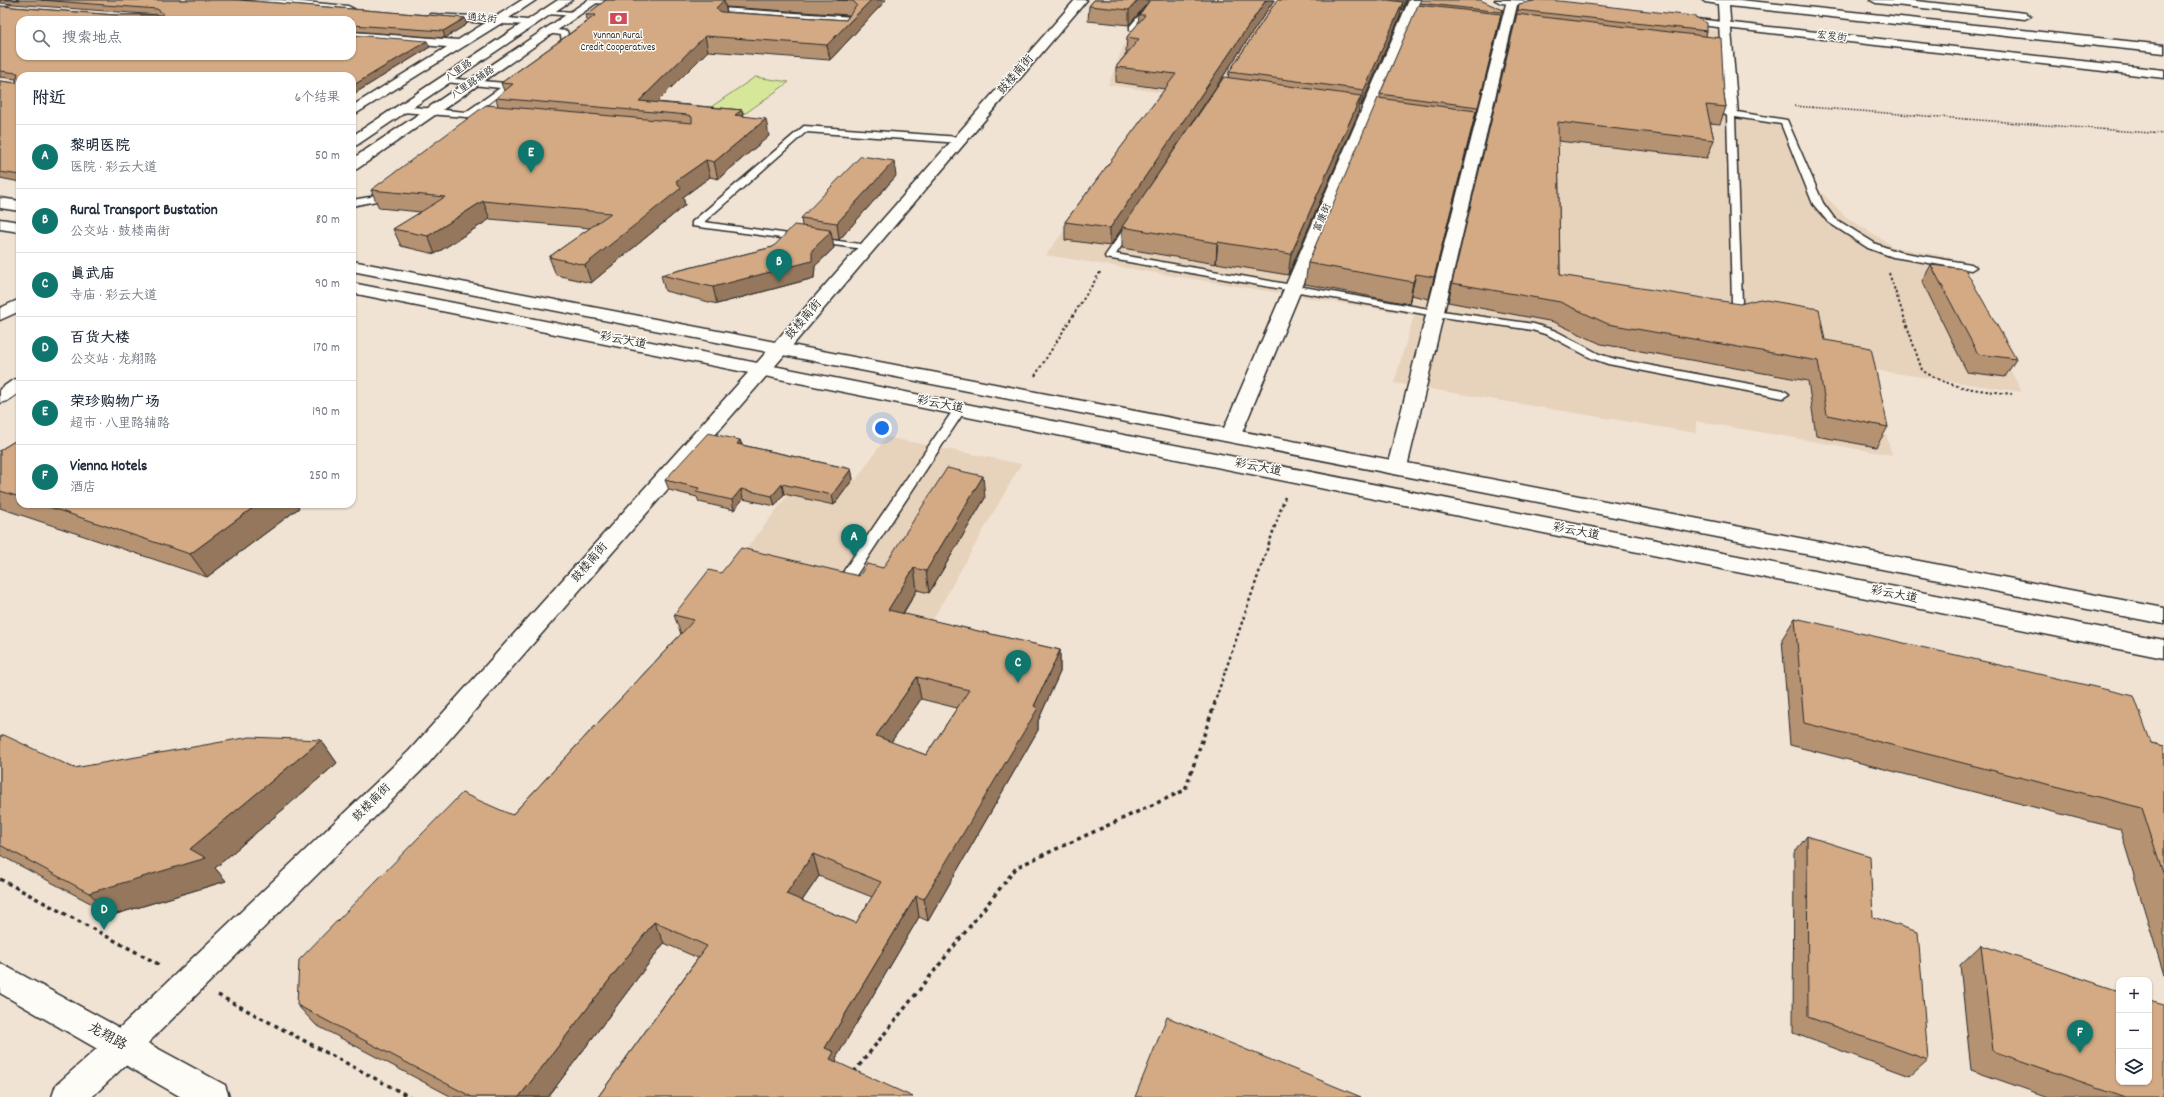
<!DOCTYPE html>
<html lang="zh">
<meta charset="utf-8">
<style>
body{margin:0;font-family:Dekko,"LXGW WenKai TC",sans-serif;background:#f2f2f3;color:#1f2937}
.controls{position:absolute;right:12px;bottom:12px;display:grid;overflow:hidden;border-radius:8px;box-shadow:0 1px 3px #0004}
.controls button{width:36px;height:36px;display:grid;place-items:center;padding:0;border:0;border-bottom:1px solid #e0e1e3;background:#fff;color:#1f2937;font:20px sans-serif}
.you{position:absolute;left:882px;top:428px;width:14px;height:14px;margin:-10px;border:3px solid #fff;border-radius:50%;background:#1a73e8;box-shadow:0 0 0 6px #1a73e833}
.badge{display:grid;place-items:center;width:26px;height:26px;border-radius:50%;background:#0f766e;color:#fff;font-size:13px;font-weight:700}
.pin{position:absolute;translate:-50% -33px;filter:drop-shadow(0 1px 2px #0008)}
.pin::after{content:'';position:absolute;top:21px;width:14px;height:12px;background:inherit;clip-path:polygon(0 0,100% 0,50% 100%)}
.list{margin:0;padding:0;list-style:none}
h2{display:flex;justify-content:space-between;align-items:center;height:52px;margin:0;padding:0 16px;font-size:17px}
h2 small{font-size:13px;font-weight:400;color:#747a83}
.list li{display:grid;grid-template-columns:26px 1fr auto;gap:12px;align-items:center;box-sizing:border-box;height:64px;padding:0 16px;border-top:1px solid #e0e1e3}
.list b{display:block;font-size:15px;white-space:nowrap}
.list p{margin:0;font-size:13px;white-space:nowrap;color:#747a83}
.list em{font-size:13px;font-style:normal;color:#747a83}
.icon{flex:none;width:22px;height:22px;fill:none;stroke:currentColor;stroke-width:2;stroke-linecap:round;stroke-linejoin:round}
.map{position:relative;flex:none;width:2164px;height:1097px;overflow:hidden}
.search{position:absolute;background:#fff;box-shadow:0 1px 3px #0004;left:16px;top:16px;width:340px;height:44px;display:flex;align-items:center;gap:10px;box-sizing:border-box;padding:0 14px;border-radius:12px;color:#747a83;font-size:15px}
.panel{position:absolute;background:#fff;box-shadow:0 1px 3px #0004;left:16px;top:72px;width:340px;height:436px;border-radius:12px}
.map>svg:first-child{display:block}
.built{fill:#e7d2bc}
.green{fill:#d7e79a;stroke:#818962}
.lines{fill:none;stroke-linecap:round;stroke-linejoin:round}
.service-casing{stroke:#2b2b2b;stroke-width:3}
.pedestrian-casing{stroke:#2b2b2b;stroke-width:3}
.minor-casing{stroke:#2b2b2b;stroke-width:3}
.tertiary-casing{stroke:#2b2b2b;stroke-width:3}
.secondary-casing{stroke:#2b2b2b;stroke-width:3}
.path-far3{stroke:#2b2b2b;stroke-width:1.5;stroke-dasharray:1.5 1.5;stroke-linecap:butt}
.path-far2{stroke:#2b2b2b;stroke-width:2;stroke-dasharray:2.5 2.5;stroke-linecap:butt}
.path-far1{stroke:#2b2b2b;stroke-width:2.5;stroke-dasharray:3 3;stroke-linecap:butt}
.path{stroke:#2b2b2b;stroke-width:3.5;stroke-dasharray:4 4;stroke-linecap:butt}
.service{fill:#fdfcf7;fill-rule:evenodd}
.pedestrian{fill:#fdfcf7;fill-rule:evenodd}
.minor{fill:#fdfcf7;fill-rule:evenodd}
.tertiary{fill:#fdfcf7;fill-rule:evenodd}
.secondary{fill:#fdfcf7;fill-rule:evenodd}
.wall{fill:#b59272;stroke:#2b2b2b;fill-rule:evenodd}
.shaded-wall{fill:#94775c;stroke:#2b2b2b}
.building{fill:#d3aa84;stroke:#2b2b2b;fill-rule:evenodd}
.labels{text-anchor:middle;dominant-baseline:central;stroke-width:3;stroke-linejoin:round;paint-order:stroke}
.far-street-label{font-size:10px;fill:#2b2b2b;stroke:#fdfcf7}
.far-poi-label{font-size:10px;fill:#2b2b2b;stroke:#fdfcf7}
.street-label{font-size:12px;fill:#2b2b2b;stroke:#fdfcf7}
.near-street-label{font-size:14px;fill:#2b2b2b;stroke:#fdfcf7}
</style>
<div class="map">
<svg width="2164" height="1097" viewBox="0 0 2164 1097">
<rect width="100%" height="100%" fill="#f0e3d4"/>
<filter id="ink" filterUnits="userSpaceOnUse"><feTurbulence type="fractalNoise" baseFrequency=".025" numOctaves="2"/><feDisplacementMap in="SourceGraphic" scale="8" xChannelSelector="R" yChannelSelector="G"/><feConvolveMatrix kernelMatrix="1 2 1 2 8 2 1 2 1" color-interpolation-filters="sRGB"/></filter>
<g filter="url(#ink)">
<path class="built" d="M1154 0H1433L1721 31 1726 112 1789 121 1819 190 1845 216 1894 247 1950 257 2022 392 1868 369 1892 455 1696 421V433L1394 383 1414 315 1046 255 1165 93 1108 85 1130 29Z
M886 437 1021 464 924 635 968 646 938 704 678 637 808 469 856 480Z"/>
<path class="green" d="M755 77 789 82 746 113 711 107Z"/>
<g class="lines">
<defs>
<path id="service" d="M591 0 623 1 627 3 623 5 594 3Z
M1152 0H1160L1136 30H1130V26Z
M705 7 854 17 858 19 848 29 844 27 849 21 708 11 704 9Z
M544 10 574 12 578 14 574 16 547 14H544Z
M546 29 567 31 570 43 559 52H553V48L562 42 561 35 546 33Z
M515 76 522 78 476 113 492 115V119L402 112 398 109 402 106 466 112 500 88 446 82 442 80 443 78 506 83Z
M1731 111 1787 120 1823 203 1834 218 1876 244 1899 252 1971 264 1976 267 1971 270 1893 257 1868 248 1828 222 1813 204 1781 124 1735 117 1742 302C1737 310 1727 316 1716 313L1714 311 1716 309 1728 306 1732 302 1727 114Z
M804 126 960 137 964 140 960 143 806 132 704 222 867 245 871 246V250L692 226V222Z
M389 184 394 187 392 189 376 201 352 206V200L370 197Z
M1133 219 1138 222 1116 254 1435 310 1534 324 1556 331 1599 354 1615 359 1783 390 1789 394 1783 398 1608 364 1591 358 1548 335 1532 330 1435 316 1106 258 1105 256 1130 220Z
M960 405 966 409 855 577H845L843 573 845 569 956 406Z"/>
<path id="pedestrian" d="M123 1030 134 1035 139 1046 134 1057 92 1097H52L56 1085 112 1035Z"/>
<path id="minor" d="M2 0H18L0 8V1Z
M235 0H281L348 6 354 9 348 12 241 3Z
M522 0H536L509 18 535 21 537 23 535 25 500 24 352 116V106L447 47 352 40V32L458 40 485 23 434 19 428 16 430 14 495 17Z
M588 0H601L357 169 352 170V159Z
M1075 0H1087L769 373 427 765 134 1057 123 1062 112 1057 107 1046 112 1035 409 751 755 365Z
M1409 0H1421L1241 435 1238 439 1231 441 1224 439 1221 435Z
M1507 0 1518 1 1407 467 1404 472 1397 473 1390 472 1387 467Z
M1703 0H1740L2164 45V53L1729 6 1738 114 1731 118 1724 114 1718 4 1705 2Z
M1870 0H1907L2025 13 2031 16 2025 19 1876 3Z
M20 299V311L0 320V308Z"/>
<path id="tertiary" d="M1495 0C1508 0 1554 0 1561 6L1555 9 1501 3Z
M1678 17 2164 70V78L1674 22 1672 20 1674 18Z"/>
<path id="secondary" d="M558 0H572L357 145 352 146V136Z
M0 198 20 201V211L0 208Z
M0 219 20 222V232L0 229Z
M352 261 2164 608V624L352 271Z
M352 283 2164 640V658L352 293Z
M20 378V392L7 401 0 403V389L13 380Z
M0 963 225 1085 229 1097H181L0 993Z"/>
</defs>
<use href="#service" class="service-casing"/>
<use href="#pedestrian" class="pedestrian-casing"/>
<use href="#minor" class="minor-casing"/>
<use href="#tertiary" class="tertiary-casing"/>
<use href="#secondary" class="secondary-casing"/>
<path class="path-far3" d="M1794 106 2164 134"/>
<path class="path-far2" d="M1889 273 1922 370C1949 389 1980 390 2012 394
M1035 376 1101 271"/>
<path class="path-far1" d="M1214 704 1285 497"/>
<path class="path" d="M0 879 162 966
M218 995 410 1097
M854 1072 1017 867 1185 790 1215 703"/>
<use href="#service" class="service"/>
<use href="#pedestrian" class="pedestrian"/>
<use href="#minor" class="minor"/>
<use href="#tertiary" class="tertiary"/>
<use href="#secondary" class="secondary"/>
</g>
<path class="wall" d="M0 0H239L465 18 467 24 445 38 352 31V20H20L430 47 352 95V76H20V182L0 178V81L16 83V79L0 77V78V6L115 15H158L0 3Z
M606 0H886L830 60 708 51 657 102 742 110 744 116 769 136 718 179 710 177 683 197 685 205 591 283 556 275 549 257 590 228 490 219 435 254 401 246 393 229 421 212 379 208 371 190 498 106 496 98 504 91 501 83 587 21 586 15ZM726 7 849 15 846 20 727 12Z
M1094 0H1274L1133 212 1228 78 1229 72 1277 0H1407L1403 10H1401L1400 16 1361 106H1359L1358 114 1288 275 1216 263V264L1122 248V227L1110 246 1065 240V222L1165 89 1116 82V67L1127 53H1126L1127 37 1138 24 1139 15 1147 3 1129 25 1088 21 1089 6Z
M1419 3 1503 10 1429 299 1411 295 1409 304 1305 284 1308 263 1380 98V94L1419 5Z
M1519 4 1707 31 1706 36 1724 95 1726 107 1720 124 1710 123 1714 140 1707 158 1558 141 1560 275 1825 340 1888 427 1876 447 1816 436 1808 381 1601 344 1554 322 1448 302Z
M896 176 839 240 832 239 834 248 815 266 814 278 717 304 665 291 661 275 773 247 802 226 801 218Z
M1931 265 2016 359 2005 377 1967 372 1922 281Z
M20 438V504H296L299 508 207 577 0 508V450Z
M740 440 742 445 851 469 853 479 834 505 784 494 775 506 743 499 734 510 699 502 697 497 669 490 665 480Z
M985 498 929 593 917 590 903 614 1060 650V672L1038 721V730L928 921 919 917 836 1058 598 1097 698 958 664 943 548 1097H452L316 1025 297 1005 512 815 681 634 674 615 721 573 859 576 883 568ZM921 699 957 708 926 755 891 742ZM819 876 872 897 856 923 802 901Z
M1795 618 2151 743 2164 746V975L2120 829 1790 745 1782 639Z
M0 737 74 768 321 740 337 763 215 868 226 881 113 915 0 855Z
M1807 836 1873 917 1928 1060 1910 1076 1793 1033 1794 853Z
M1981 945 2164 1097H2048L1971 1070 1960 965Z"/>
<path class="shaded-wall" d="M724 0 727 14 719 23 716 8Z
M871 0H886L830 60 827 45Z
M1138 0H1150L1129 25V10Z
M1266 0H1274L1110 246V228Z
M1405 0H1407L1403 10Z
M1403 2 1400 16 1361 106 1364 90Z
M1501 14 1498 28 1474 122 1478 107Z
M465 18 467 24 445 38 443 31Z
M705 36 708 51 648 111 639 101Z
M427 41 430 47 352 95V86Z
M1361 96 1358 114 1288 275 1291 254Z
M742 110 746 126 735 115Z
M1476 111 1472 130 1429 299 1434 277Z
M766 119 769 136 718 179 714 162Z
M706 160 710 177 683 197 685 205 591 283 585 265 676 181Z
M894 161 896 176 839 240 837 223Z
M483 201 490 219 435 254 428 236Z
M830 230 831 233V232L834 248 815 266 814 278 717 304 713 287 812 250Z
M1218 242 1216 263V264L1217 243Z
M1416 274 1411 295 1409 304 1413 282Z
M740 440 743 450 737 444Z
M851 469 853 479 834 505 832 495Z
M983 476 985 498 929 593 926 571Z
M782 484 784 494 775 506 772 496Z
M741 489 743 499 734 510 732 500Z
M258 504H296L299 508 207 577 190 554Z
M914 568 917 590 891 632 888 610Z
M1060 650V672L1038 721V730L928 921 924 899 1034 706Z
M917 677 921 699 880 758 876 736Z
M321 740 337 763 215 868 226 881 113 915 89 893 190 849Z
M813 854 819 876 792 915 786 894Z
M916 896 919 917 836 1058 840 1071 837 1078 825 1048Z
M654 922 664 943 548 1097H519Z"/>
<path class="building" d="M41 0H239L465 18 443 31 352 25V20H20V56H352V35L427 41 352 86V76H20V175L0 172V81L16 83 18 73 0 71V6L115 15H163L164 14 157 9Z
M606 0H724L716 8 721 12 846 20 857 5 853 1 837 0H871L827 45 705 36 639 101 742 110 735 115 766 119 714 162 706 160 676 181 681 188 585 265 549 257 611 213 483 201 428 236 393 229 445 197 371 190 486 105 692 123V117L688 115 496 98 513 84 501 83 596 15H586Z
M1094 0H1138L1129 10 1089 6Z
M1150 0H1266L1110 228 1065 222 1176 74 1116 67 1139 39 1127 37 1145 15H1139Z
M1277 0H1388L1403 2 1364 90 1229 72Z
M1421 0H1480L1503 10 1502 12 1419 3Z
M1538 0H1550L1693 16 1707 23V31L1518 10 1519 4Z
M1418 5 1501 14 1478 107 1380 94Z
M1517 14 1721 38 1724 95 1726 107 1706 105 1714 140 1558 122 1560 275 1740 304 1760 299 1819 309 1825 340 1871 348 1888 427 1827 415 1818 361 1608 324 1560 302 1452 283Z
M1224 77 1361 96 1291 254 1218 242 1217 243 1122 227Z
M1378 98 1476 111 1434 277 1416 274 1413 282 1308 263Z
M861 156 894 161 837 223 801 218Z
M794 225 830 230 829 232H831L812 250V261L713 287 661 275 773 247Z
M1931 265 1965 269 2016 359 1978 354Z
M708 433 740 440 737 444 851 469 832 495 782 484 772 496 741 489 732 500 696 492 699 488 665 480Z
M20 438V497L0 491V450Z
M947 468 983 476 926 571 914 568 888 610 1060 650 1034 706 1038 708 924 899 916 896 825 1048 834 1052 830 1059 913 1097H598L707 946 654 922 519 1097H472L297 1005 299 960 462 793 512 815 694 620 674 615 709 570 721 573 741 548 859 576 867 564 883 568ZM917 677 969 690 926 755 876 736ZM813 854 881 882 856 923 786 894Z
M40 504H258L190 554Z
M1795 618 2134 696 2151 743 2164 746V876L2142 808 1804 723Z
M4 735 74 768 250 737 321 740 190 849 206 858 89 893 0 845V737Z
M1807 836 1870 856 1873 917 1918 932 1928 1060 1808 1017Z
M1981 945 2119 991V1082H2149V1001L2164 1005V1097H2125L1993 1051Z
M1167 1017 1361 1097H1135Z"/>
</g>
<defs>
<symbol id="bank-bare" viewBox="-9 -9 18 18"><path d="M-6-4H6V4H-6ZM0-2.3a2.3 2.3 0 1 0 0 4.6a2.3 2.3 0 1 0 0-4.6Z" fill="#d1495b" stroke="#fdfcf7" stroke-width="2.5" paint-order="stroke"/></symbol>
</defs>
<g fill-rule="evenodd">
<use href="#bank-bare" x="606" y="6" width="25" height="25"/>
</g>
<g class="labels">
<g class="far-street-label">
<text transform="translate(482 19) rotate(5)">通达街</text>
<text transform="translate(1832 37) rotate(6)">宏发街</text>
<text transform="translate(459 71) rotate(-34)">八里路</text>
<text transform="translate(473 83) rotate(-34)">八里路辅路</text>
<text transform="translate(1323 218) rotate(-67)">富康街</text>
</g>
<g class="far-poi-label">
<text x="618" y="36">Yunnan Rural<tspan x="618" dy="12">Credit Cooperatives</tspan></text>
</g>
<g class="street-label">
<text transform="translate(1016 75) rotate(-49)">鼓楼南街</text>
<text transform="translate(804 320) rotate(-49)">鼓楼南街</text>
<text transform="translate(623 341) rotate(11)">彩云大道</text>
<text transform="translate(940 405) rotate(11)">彩云大道</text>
<text transform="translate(1258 468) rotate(11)">彩云大道</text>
<text transform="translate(1576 532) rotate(11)">彩云大道</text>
<text transform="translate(590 563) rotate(-49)">鼓楼南街</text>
<text transform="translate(1894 595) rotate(11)">彩云大道</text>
<text transform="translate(372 803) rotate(-45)">鼓楼南街</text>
</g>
<g class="near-street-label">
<text transform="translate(107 1037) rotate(29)">龙翔路</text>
</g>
</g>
</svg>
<div class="controls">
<button>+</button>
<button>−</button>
<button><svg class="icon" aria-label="layers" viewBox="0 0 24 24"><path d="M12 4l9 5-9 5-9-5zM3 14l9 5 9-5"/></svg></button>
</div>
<div class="you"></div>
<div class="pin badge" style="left:854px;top:557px">A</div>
<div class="pin badge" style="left:779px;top:282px">B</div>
<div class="pin badge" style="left:1018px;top:683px">C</div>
<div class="pin badge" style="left:104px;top:930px">D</div>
<div class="pin badge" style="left:531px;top:173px">E</div>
<div class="pin badge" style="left:2080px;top:1053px">F</div>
<div class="search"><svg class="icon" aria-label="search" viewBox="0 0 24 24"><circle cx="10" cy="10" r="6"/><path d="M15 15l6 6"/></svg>搜索地点</div>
<section class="panel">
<h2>附近<small>6个结果</small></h2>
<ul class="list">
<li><span class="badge">A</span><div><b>黎明医院</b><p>医院 · 彩云大道</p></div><em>50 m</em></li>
<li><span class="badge">B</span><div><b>Rural Transport Bustation</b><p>公交站 · 鼓楼南街</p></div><em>80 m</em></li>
<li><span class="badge">C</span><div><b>真武庙</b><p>寺庙 · 彩云大道</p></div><em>90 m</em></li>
<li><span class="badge">D</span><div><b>百货大楼</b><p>公交站 · 龙翔路</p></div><em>170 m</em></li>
<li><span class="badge">E</span><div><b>荣珍购物广场</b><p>超市 · 八里路辅路</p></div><em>190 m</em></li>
<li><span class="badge">F</span><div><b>Vienna Hotels</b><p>酒店</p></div><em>250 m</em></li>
</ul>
</section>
</div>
